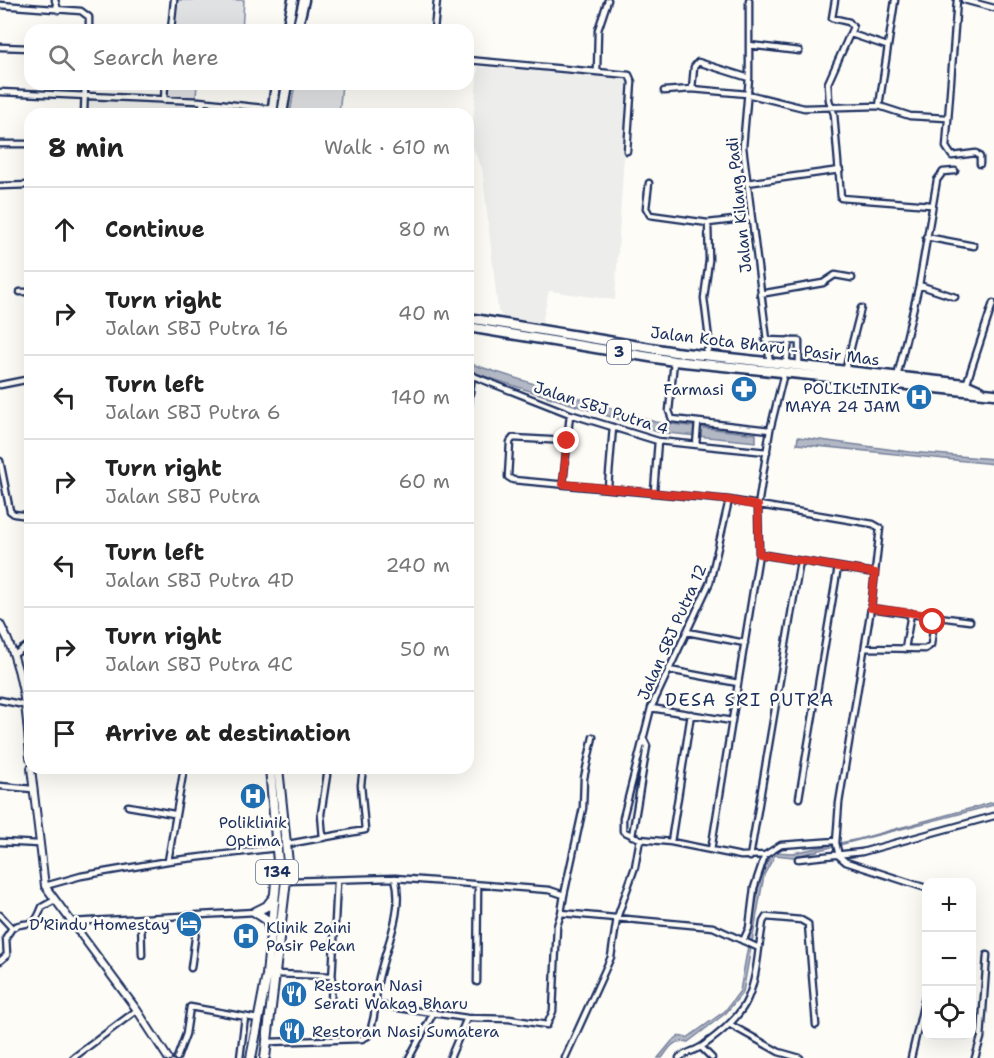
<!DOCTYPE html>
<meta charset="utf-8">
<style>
body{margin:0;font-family:"Shantell Sans",sans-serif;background:#f2f2f2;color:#222}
.controls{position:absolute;right:18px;bottom:18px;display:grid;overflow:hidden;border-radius:12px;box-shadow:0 6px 24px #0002}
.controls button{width:54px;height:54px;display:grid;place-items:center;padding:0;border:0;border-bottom:2px solid #e0e0e0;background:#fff;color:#222;font:30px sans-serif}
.stop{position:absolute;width:18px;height:18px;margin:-14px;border:4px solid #d93025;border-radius:50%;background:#fff}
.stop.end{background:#d93025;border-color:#fff;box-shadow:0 2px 6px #0008}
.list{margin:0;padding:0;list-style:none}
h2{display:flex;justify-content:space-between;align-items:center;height:78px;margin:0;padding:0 24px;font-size:26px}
h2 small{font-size:20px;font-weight:400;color:#767676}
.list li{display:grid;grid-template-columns:39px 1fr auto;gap:18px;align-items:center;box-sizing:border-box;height:84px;padding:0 24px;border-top:2px solid #e0e0e0}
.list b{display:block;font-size:22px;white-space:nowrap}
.list p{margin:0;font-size:20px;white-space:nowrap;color:#767676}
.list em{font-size:20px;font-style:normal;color:#767676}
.icon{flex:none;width:33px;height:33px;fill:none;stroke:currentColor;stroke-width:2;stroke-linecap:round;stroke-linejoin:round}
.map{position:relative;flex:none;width:994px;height:1058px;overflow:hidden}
.search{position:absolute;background:#fff;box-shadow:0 6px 24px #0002;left:24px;top:24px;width:450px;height:66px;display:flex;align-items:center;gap:15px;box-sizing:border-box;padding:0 21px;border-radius:18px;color:#767676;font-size:22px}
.panel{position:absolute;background:#fff;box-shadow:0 6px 24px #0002;left:24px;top:108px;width:450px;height:666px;border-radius:18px}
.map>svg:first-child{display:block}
.built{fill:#edeeec}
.green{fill:#e0e1e3;stroke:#7e88a0;stroke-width:1.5}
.water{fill:#b3b8c5;stroke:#76819c;stroke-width:1.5}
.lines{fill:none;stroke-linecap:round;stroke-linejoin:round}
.minor-casing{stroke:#1b2f5e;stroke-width:9}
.tertiary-casing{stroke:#1b2f5e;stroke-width:10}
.primary-casing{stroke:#1b2f5e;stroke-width:12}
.trunk-casing{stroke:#1b2f5e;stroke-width:13}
.minor{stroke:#fdfcf7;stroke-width:4.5}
.tertiary{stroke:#fdfcf7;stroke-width:6}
.primary{stroke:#fdfcf7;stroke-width:8}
.trunk{stroke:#fdfcf7;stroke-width:8}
.route{stroke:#d93025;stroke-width:8}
.labels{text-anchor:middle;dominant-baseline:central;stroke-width:5;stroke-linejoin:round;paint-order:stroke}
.shield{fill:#fdfcf7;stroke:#5f6c8c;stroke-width:1.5}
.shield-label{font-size:15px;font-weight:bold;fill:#1b2f5e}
.street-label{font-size:16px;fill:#1b2f5e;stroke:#fdfcf7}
.poi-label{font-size:16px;fill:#1b2f5e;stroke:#fdfcf7;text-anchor:end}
.neighbourhood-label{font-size:18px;letter-spacing:1.5px;fill:#1b2f5e;stroke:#fdfcf7}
</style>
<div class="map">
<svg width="994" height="1058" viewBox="0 0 994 1058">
<rect width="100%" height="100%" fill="#fdfcf7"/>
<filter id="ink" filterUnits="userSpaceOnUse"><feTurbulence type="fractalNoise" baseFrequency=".0167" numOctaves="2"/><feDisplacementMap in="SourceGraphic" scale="12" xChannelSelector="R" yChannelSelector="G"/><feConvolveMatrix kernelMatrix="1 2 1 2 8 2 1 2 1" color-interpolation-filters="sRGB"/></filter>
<g filter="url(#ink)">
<path class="built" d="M478 67 629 75 615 300 549 291 542 323 503 318 498 311 482 168 471 144Z
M81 97 261 109 260 114H80Z"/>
<path class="green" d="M174 0H244L242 30H171Z
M165 84H197L196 97 200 98 199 101 164 100Z
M295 84H342L339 114H290Z"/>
<path class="water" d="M468 363 655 422 756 434V442L658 432 468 371Z
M798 437 910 452 994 459V464L797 444Z
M994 802V805L793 857 775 855 764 875 743 992 726 1013 688 1042C674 1039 670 1047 662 1058H658L672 1041 679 1036 687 1038 725 1011 740 991 761 873 773 852 793 853 859 839Z"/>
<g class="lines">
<defs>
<path id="minor" d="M55 0 58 10
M749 0V78L743 147 770 364
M835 0 832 18 849 22 853 27 828 83 829 100 834 114 841 198 931 205
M957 0 946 147 952 156 976 153 980 157V164
M964 0 994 8
M0 5 81 11 89 17V30
M171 30 174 0
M434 30 437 0
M851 34 887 46
M749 45 799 51
M0 47 30 48
M468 60 629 75 632 82 627 151
M597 71 598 30 608 0
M692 89 694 67 698 62 749 78
M664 91 692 89 747 94 804 108 879 106 895 0
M0 92 199 101 273 109
M164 100 165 84
M879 106 910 116 947 118
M84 114 85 84
M200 114 203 102
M0 144H30
M649 183 646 208 650 215 708 223 751 218
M747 183 840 170
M0 186 30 185
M926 237 974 246
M919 285 955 297
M20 292H30
M760 294 823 283 835 275 852 278
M765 340 799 341V365
M704 354 710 347 704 298 709 260 708 223
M674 361 669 411 672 419 770 430
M786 365 789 340
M845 371 861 308
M468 374 570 414 658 441 767 452
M897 377 919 285 937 180 943 172 955 171
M0 385 30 379
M966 385 993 303
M468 411 472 375
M567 441 513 438 510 442 508 477 513 480 729 500 873 524 880 528 871 608 839 803 836 843 839 856 846 862 926 888
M696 445 698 422
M0 461 10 511 14 514 30 516
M563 484 570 414
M608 487 613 427
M654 491 658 441
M729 500 710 582 651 708 623 818V831L640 839 671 842 741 856 765 855 781 845 836 841
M759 554 875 573
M931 616 970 621
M687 632 745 643
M865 648 925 649 931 645 934 622 931 617 871 608
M905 649 911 613
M15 654 30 644
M669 670 738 683
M0 700 24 705
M651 708 732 721
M0 786 32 789
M799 798 838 567
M128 806 174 814
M632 836 647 746 643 738
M323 838 321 814 327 775
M0 842 39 844
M671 842 691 714
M288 844 365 830 361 785 363 768
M711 850 759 554 758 506 770 430 784 373
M750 857 800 561
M798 859 862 852 994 816
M168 861 184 768
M286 881 395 878 549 890 564 895 561 913 713 927 759 948C753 998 746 1015 704 1045 696 1051 686 1052 679 1058
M45 886 81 876 168 861 277 848
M564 895 583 808 584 778 593 737
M0 915 12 928
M141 918 142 955
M71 922 255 912
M743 941 749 928 754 888 765 855
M759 948 763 922 766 917 801 920 808 924 816 1025
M0 961 7 955 6 937 12 928C30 918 32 933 42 907L53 901
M191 968 198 916
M276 974 332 976
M477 982 478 885
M331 1001 337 882
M378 1005 467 1018 509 1019 547 1025 553 1011 557 926 561 913
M729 1024 779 1052 800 1058
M268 1042 362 1039 368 1036C376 1018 375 1001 378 982 384 950 405 912 395 878
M701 1047 712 1058
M73 1058 137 1010
M177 1058 186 1034 190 1007 258 1019
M240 1058 245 1017
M409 1058 434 1012
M450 1058 467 1018
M565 1058 611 957 617 918 635 867 640 839
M911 1058 926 993
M975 1058 981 1038 987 955"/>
<path id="tertiary" d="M0 624C23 665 27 713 30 758
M31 768 45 886 137 1010 168 1058"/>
<path id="primary" d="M255 912 267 920 270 931
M255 912 267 906 274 897
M251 1058 267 975 278 862 270 768
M265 1058 288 863 278 768"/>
<path id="trunk" d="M287 30 293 0
M297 30 304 0
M272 114 276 84
M282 114 287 84
M468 318 675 352 965 384 981 391
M468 327 674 361 994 394"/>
</defs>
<use href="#minor" class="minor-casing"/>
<use href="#tertiary" class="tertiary-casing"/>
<use href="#primary" class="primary-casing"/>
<use href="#trunk" class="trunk-casing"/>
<use href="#minor" class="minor"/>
<use href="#tertiary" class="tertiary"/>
<use href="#primary" class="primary"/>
<use href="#trunk" class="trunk"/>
</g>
</g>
<g class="lines" filter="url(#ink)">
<path class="route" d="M567 441 563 484 729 500 758 506 759 554 875 573 871 608 929 615 933 622"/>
</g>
<defs>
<symbol id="pharmacy-disc" viewBox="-11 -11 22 22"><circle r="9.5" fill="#1f6fb2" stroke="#fdfcf7"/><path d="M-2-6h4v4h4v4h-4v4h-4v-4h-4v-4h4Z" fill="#fff"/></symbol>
<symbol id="hospital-disc" viewBox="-11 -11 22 22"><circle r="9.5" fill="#1f6fb2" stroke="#fdfcf7"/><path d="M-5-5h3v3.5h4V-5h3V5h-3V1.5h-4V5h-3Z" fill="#fff"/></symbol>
<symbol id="hotel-disc" viewBox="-11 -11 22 22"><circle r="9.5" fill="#1f6fb2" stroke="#fdfcf7"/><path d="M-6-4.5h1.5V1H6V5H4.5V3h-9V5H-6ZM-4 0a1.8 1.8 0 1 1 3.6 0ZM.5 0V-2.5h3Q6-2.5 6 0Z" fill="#fff"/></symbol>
<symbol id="restaurant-disc" viewBox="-11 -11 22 22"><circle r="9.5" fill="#1f6fb2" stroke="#fdfcf7"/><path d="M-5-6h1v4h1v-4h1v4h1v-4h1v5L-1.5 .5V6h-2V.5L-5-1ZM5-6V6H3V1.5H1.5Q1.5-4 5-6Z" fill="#fff"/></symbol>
</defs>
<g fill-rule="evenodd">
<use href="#pharmacy-disc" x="729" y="374" width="30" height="30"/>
<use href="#hospital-disc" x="904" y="382" width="30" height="30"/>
<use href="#hospital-disc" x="238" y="781" width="30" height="30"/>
<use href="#hotel-disc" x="174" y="909" width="30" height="30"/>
<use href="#hospital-disc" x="231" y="921" width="30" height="30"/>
<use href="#restaurant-disc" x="279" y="979" width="30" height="30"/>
<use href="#restaurant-disc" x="277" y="1016" width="30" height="30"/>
</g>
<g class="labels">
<g class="shield">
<rect x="607" y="340" width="24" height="24" rx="4.5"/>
<rect x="256" y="860" width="42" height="24" rx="4.5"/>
</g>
<g class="shield-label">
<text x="619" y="352">3</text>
<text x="277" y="872">134</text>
</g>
<g class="street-label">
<text transform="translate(739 205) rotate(-96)">Jalan Kilang Padi</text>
<text transform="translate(765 346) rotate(7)">Jalan Kota Bharu - Pasir Mas</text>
<text transform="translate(601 408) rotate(18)">Jalan SBJ Putra 4</text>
<text transform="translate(672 632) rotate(-66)">Jalan SBJ Putra 12</text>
</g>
<g class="poi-label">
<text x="900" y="388">POLIKLINIK<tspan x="900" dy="18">MAYA 24 JAM</tspan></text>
<text x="724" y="389">Farmasi</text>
<text x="253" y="822" text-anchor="middle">Poliklinik<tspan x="253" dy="18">Optima</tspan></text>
<text x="170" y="924">D’Rindu Homestay</text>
<text x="266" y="927" text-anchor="start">Klinik Zaini<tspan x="266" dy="18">Pasir Pekan</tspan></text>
<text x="314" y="985" text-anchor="start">Restoran Nasi<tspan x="314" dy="18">Serati Wakag Bharu</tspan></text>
<text x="312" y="1031" text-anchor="start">Restoran Nasi Sumatera</text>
</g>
<g class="neighbourhood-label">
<text x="750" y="700">DESA SRI PUTRA</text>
</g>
</g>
</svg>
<div class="controls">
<button>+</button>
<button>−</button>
<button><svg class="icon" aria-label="locate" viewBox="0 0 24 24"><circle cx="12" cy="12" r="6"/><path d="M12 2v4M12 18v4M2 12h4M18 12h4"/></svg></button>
</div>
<div class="stop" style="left:933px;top:622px"></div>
<div class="stop end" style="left:567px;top:441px"></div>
<div class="search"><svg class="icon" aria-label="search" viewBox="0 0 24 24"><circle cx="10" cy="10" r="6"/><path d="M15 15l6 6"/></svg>Search here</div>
<section class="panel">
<h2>8 min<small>Walk · 610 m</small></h2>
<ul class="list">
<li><svg class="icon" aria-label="ahead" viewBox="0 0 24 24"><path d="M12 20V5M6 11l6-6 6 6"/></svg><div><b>Continue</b></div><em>80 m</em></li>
<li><svg class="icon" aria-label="right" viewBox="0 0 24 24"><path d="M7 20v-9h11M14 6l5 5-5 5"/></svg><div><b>Turn right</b><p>Jalan SBJ Putra 16</p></div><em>40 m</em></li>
<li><svg class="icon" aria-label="left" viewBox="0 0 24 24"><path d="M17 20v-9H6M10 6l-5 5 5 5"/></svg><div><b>Turn left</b><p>Jalan SBJ Putra 6</p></div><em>140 m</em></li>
<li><svg class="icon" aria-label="right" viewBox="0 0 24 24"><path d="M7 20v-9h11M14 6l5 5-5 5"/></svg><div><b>Turn right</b><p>Jalan SBJ Putra</p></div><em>60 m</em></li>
<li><svg class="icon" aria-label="left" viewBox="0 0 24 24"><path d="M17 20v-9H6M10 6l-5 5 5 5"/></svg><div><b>Turn left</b><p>Jalan SBJ Putra 4D</p></div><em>240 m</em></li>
<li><svg class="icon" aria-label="right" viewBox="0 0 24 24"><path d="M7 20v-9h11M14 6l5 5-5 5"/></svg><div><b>Turn right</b><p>Jalan SBJ Putra 4C</p></div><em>50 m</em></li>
<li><svg class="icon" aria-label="arrive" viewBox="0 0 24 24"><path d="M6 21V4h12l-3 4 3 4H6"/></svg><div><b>Arrive at destination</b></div></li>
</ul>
</section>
</div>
